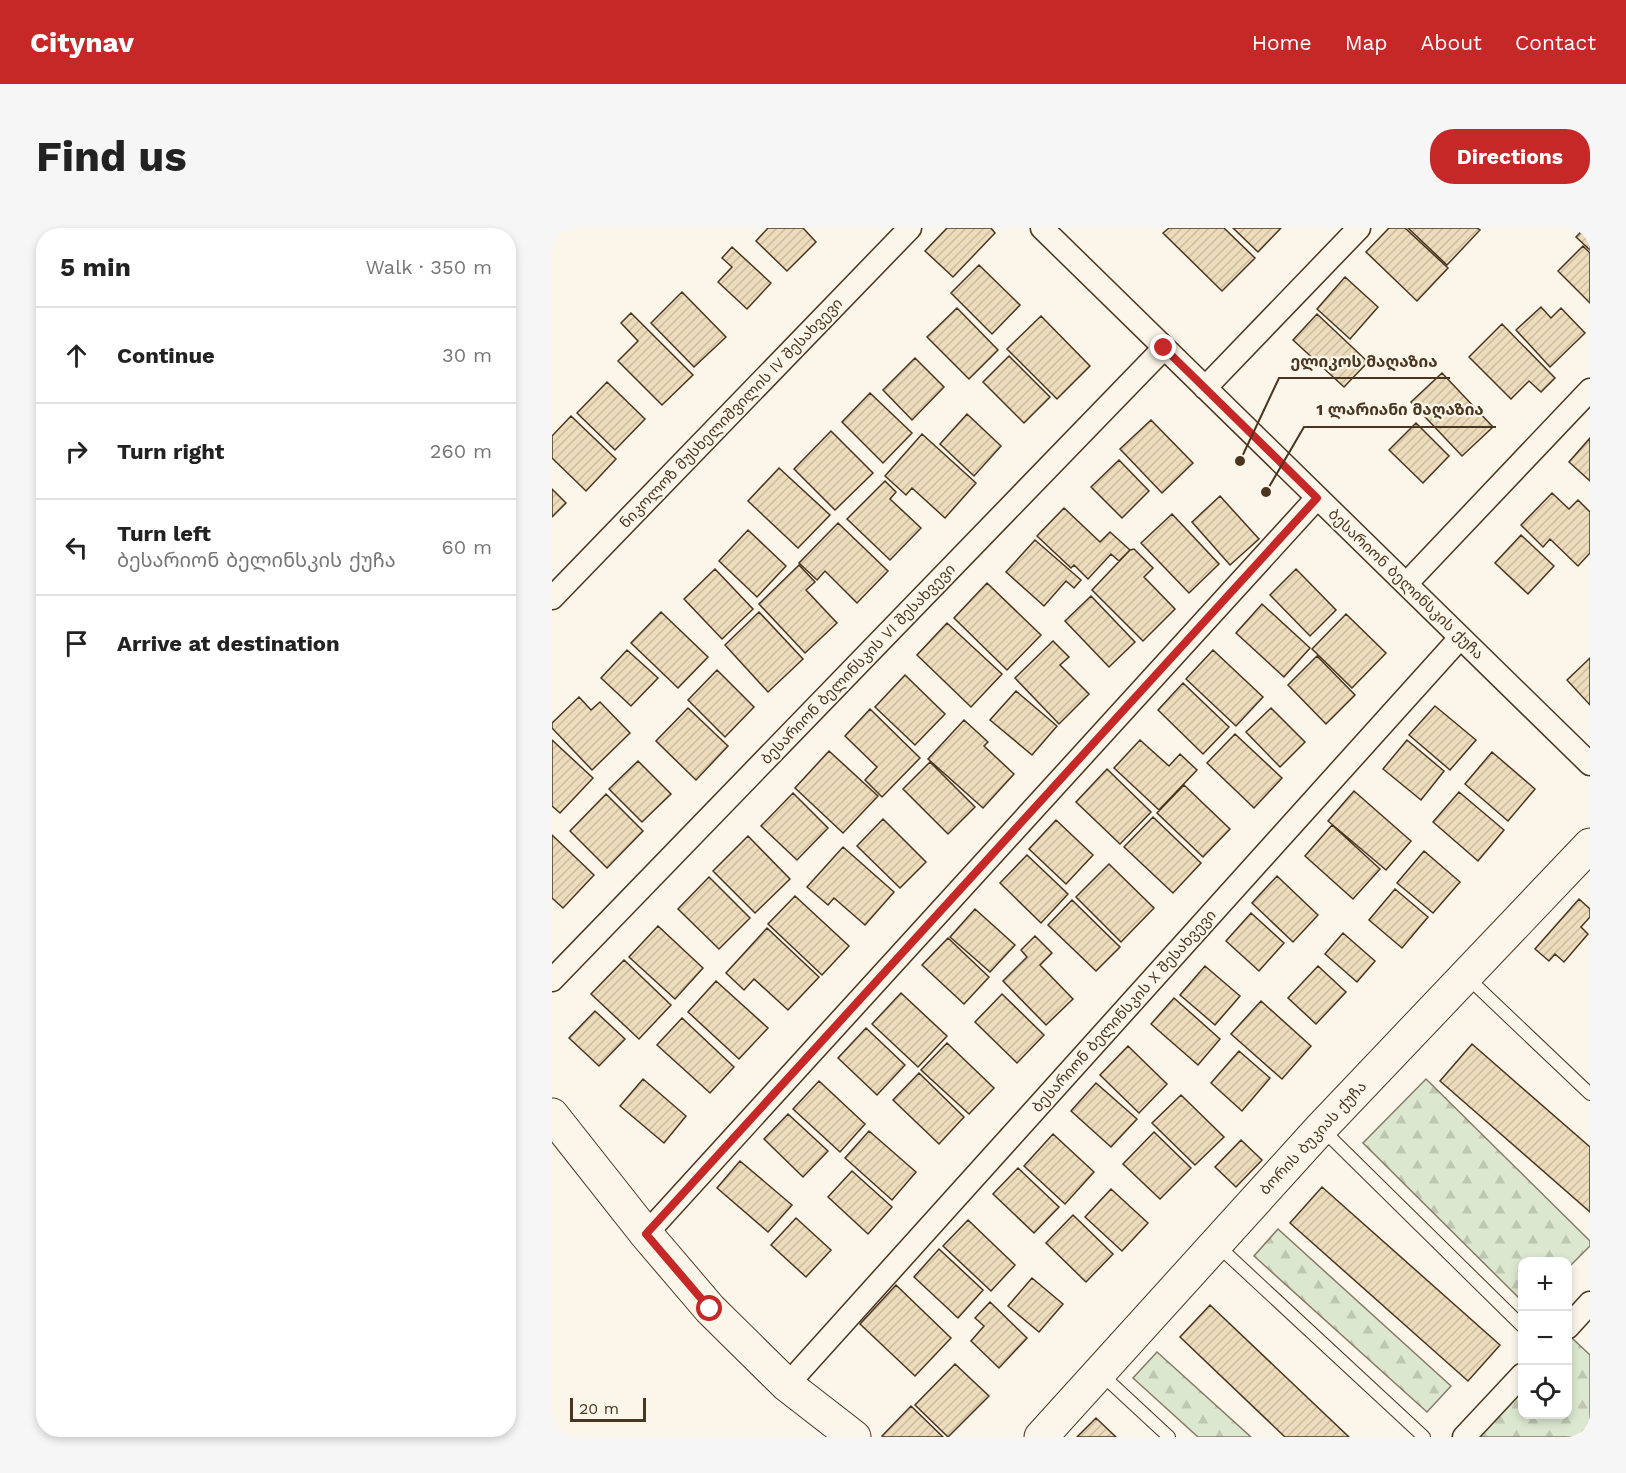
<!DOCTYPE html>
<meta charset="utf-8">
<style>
body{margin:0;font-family:"Work Sans","Noto Sans Georgian",sans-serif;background:#f6f6f6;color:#222}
.controls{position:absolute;right:18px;bottom:18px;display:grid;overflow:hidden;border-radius:12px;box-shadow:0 3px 9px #0003}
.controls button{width:54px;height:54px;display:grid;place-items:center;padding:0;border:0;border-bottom:2px solid #e0e0e0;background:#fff;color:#222;font:30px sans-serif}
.scale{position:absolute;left:18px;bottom:15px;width:76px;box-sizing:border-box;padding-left:6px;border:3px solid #4a3520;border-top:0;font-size:16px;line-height:21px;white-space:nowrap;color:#4a3520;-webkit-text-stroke:4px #fbf6e9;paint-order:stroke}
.stop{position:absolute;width:18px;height:18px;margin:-14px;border:4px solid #c62828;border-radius:50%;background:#fff}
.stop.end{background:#c62828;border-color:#fff;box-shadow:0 2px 6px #0008}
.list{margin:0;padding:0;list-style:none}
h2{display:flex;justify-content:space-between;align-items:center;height:78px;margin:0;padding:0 24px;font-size:26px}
h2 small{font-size:20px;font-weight:400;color:#767676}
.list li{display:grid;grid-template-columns:39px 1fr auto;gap:18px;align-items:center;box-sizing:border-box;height:96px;padding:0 24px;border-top:2px solid #e0e0e0}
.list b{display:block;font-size:22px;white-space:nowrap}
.list p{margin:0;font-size:20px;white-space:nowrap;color:#767676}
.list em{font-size:20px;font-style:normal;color:#767676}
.icon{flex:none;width:33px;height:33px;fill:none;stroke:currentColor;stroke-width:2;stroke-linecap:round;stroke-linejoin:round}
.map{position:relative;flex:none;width:1038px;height:1209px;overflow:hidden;border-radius:24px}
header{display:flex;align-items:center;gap:36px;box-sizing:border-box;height:84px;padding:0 30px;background:#c62828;color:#fff}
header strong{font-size:28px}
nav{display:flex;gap:33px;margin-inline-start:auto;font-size:21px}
.intro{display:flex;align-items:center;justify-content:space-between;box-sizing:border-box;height:144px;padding:0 36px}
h1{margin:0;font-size:42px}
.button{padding:15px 27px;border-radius:24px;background:#c62828;color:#fff;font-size:21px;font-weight:700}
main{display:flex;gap:36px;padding:0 36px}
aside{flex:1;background:#fff;border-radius:24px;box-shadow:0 3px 9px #0003}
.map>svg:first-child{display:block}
.forest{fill:url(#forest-firs);stroke:#887966;stroke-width:1.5}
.building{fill:url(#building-hatch);stroke:#4a3520;stroke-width:1.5}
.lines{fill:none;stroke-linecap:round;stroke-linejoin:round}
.lane-casing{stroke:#4a3520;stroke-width:14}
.street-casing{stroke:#4a3520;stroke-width:25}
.secondary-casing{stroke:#4a3520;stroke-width:35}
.lane{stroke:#fbf6e9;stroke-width:12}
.street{stroke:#fbf6e9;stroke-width:22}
.secondary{stroke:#fbf6e9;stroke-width:33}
.route{stroke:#c62828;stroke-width:8}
.labels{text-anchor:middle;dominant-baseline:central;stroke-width:4.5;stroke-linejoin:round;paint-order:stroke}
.street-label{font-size:15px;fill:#4a3520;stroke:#fbf6e9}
.leader{fill:none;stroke:#4a3520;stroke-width:2}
.callout-dot{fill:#4a3520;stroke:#fbf6e9;stroke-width:2}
.callout-label{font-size:16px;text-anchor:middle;font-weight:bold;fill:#4a3520;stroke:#fbf6e9;stroke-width:4.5;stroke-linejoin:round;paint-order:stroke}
</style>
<header>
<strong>Citynav</strong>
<nav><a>Home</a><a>Map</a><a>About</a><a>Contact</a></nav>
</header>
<div class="intro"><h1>Find us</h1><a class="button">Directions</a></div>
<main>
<aside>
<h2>5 min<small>Walk · 350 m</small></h2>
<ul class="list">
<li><svg class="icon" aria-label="ahead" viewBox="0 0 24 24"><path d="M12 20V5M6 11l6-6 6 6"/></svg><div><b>Continue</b></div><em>30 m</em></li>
<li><svg class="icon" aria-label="right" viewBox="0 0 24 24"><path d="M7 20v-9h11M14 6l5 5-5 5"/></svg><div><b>Turn right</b></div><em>260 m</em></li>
<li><svg class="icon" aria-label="left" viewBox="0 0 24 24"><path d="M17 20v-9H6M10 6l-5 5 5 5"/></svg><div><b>Turn left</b><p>ბესარიონ ბელინსკის ქუჩა</p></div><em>60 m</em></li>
<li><svg class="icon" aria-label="arrive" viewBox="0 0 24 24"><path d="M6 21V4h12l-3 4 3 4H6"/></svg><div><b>Arrive at destination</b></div></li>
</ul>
</aside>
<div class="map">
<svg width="1038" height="1209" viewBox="0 0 1038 1209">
<defs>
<pattern id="forest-firs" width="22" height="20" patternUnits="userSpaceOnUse" patternTransform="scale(1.5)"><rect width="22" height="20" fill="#dce7d0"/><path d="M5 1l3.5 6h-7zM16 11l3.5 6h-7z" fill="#bec7b2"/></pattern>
<pattern id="building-hatch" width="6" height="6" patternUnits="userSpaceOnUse" patternTransform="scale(1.5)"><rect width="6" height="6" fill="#ecdcbc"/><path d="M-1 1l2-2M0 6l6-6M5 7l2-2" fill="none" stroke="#ccbda1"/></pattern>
</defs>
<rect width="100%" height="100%" fill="#fbf6e9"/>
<path class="forest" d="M874 851 1038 1013V1018L1016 1040V1034H970V1073L811 915Z
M726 1001 899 1158 875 1184 702 1028Z
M1020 1110 1038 1127V1196L1025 1209H926L970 1162V1186H1016V1114Z
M605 1124 699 1209H646L581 1150Z"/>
<path class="building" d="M216 0H251L264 14 235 43 204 13Z
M395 0H439L443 5 401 49 373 23Z
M617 0H672L703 30 670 63 611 5Z
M681 0H729L706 24Z
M837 0H853L896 40 865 73 814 24Z
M856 0H925L928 2 895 37Z
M1033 0H1038V22L1024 9Z
M1031 18 1038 25V75L1006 43Z
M180 19 219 55 195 81 166 54 180 39 170 30Z
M427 37 468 77 440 106 399 65Z
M793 49 826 79 798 111 765 81Z
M130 64 174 109 142 139 99 95Z
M989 79 999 90 1009 80 1033 105 998 139 964 102Z
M405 80 446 122 417 151 375 109Z
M79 85 141 147 110 177 66 133 86 113 69 95Z
M765 86 816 134 792 159 741 112Z
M489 88 538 138 505 171 455 121Z
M950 96 1003 150 989 164 977 153 959 171 917 129Z
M457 128 498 169 472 195 431 154Z
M363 130 392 159 360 192 331 162Z
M890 145 941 199 910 228 859 174Z
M55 154 93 191 63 222 25 185Z
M318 165 360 205 331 235 290 194Z
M415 186 449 218 422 248 388 216Z
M19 188 64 231 34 263 0 230V208Z
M599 192 641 235 610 265 568 221Z
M864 195 897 228 871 255 837 222Z
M279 203 321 245 283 282 242 241Z
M370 206 424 255 393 290 360 260 354 267 333 248Z
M1038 210V253L1017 234Z
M567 232 597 263 570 290 539 259Z
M227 240 278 287 246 320 196 273Z
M333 253 344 264 338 271 369 300 338 332 295 291Z
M0 261 14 275 0 289Z
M1000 265 1017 281 1026 272 1038 284V325L1026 338 998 311 991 319 969 297Z
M668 268 707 311 678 337 640 294Z
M512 280 548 314 558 304 578 322 567 333 559 326 536 351 522 337 519 340 485 308Z
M620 286 667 336 637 365 589 315Z
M286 295 336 343 305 375 273 343 265 352 247 335Z
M196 302 234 338 205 369 167 333Z
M969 307 1002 338 976 366 943 335Z
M483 312 529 352 522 360 514 353 492 378 454 344Z
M582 321 601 340 592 349 623 381 591 413 540 362 578 322Z
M247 337 263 354 254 362 285 395 253 425 207 376Z
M163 341 201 381 170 411 132 371Z
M744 341 784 382 758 408 718 367Z
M435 355 489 407 455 442 402 390Z
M539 368 583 414 557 439 513 393Z
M710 376 758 420 732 449 684 405Z
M109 384 156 429 126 460 79 415Z
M207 384 251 431 216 464 173 417Z
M794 386 834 425 800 460 760 421Z
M395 395 450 446 419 479 365 427Z
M501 413 517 429 508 437 537 466 507 496 463 450Z
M75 422 106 450 79 478 49 450Z
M661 422 711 469 684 498 634 451Z
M765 428 803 467 774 496 736 457Z
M1038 430V477L1015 452Z
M165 442 202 479 173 509 136 472Z
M353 447 393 486 363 517 323 479Z
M631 455 677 499 651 526 606 482Z
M464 463 505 498 480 527 438 492Z
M27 469 39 482 48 474 78 505 40 542 0 500V495Z
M883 478 924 512 898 542 857 507Z
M136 480 176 518 144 552 104 513Z
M719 480 753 514 728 539 694 504Z
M318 481 368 530 330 569 313 552 325 539 293 508Z
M412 492 436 514 432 518 462 546 431 580 376 531Z
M683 506 730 550 702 580 655 535Z
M0 512 41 550 8 585 0 578Z
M588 512 617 538 628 526 645 542 607 582 562 540Z
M855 512 892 543 869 572 831 541Z
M277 523 326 568 291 605 243 560Z
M940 524 983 561 956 593 913 556Z
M86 533 119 566 90 594 57 561Z
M378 534 423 579 396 606 351 561Z
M555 541 599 584 568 616 524 574Z
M632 557 678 601 651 629 605 585Z
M802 563 859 613 834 642 776 593Z
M907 564 952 602 926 633 881 594Z
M241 565 276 600 245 632 209 598Z
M54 566 91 603 55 640 18 603Z
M601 589 649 635 621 665 572 619Z
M331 591 374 634 348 660 305 618Z
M504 592 541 627 514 656 477 621Z
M780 597 828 641 801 671 753 628Z
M0 607 42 647 11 680 0 670Z
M196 608 238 651 203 685 161 643Z
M291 619 342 664 313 697 282 670 276 677 255 659Z
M872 623 908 654 881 685 845 655Z
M475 627 516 666 489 695 448 655Z
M557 636 602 680 569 714 524 669Z
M725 648 766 687 741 714 700 675Z
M157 649 198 690 167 721 126 681Z
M843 661 876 689 850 720 817 692Z
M243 668 297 718 270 747 216 696Z
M1027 671 1038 681V689L1029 699 1036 706 1012 734 1003 726 997 733 983 721Z
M520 672 568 719 544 743 496 697Z
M423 681 463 717 438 744 398 709Z
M699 685 732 715 707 743 674 713Z
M106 698 151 740 123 771 77 729Z
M215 700 267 749 236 782 202 751 192 762 174 745Z
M791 705 823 733 805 754 773 726Z
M483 708 500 725 488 737 521 771 494 797 451 753 475 729 469 722Z
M396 710 437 749 412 776 370 737Z
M72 732 119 777 87 811 39 766Z
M653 738 688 768 663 797 628 767Z
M766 738 794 764 764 796 736 770Z
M164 753 216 800 187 831 136 784Z
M349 765 395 808 366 839 320 796Z
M450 766 492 807 465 835 423 794Z
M622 770 668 811 646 837 599 796Z
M709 773 759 818 730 851 679 806Z
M43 783 73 811 47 838 17 810Z
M130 790 182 839 158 865 105 817Z
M314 800 353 837 325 867 286 830Z
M395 815 442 860 417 886 369 842Z
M920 816 1038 919V984L888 853Z
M576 818 615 856 587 885 548 847Z
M687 823 718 850 690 883 659 855Z
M367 845 412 889 387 916 341 872Z
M91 851 134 888 112 915 68 878Z
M267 853 313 896 288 924 241 881Z
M544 855 585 891 559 919 519 883Z
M629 867 672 909 643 937 600 895Z
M236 886 276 923 251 949 212 911Z
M317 903 364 944 340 972 293 930Z
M602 904 639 940 608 971 571 936Z
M501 906 542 944 513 976 472 938Z
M689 912 710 932 684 959 663 939Z
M188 933 240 977 216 1004 165 960Z
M466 940 507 979 482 1005 441 966Z
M300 943 340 979 316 1006 276 969Z
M770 959 948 1117 916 1153 738 995Z
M559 961 596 995 570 1023 533 989Z
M521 987 561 1026 534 1054 494 1015Z
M244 990 279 1022 254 1049 219 1017Z
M416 992 463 1037 439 1063 391 1018Z
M387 1021 431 1062 406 1090 362 1049Z
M480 1050 511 1076 487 1104 456 1078Z
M344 1057 399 1110 363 1148 308 1096Z
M438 1074 475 1110 447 1140 419 1113 432 1098 423 1090Z
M658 1077 797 1209H733L628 1109Z
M403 1136 437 1168 396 1209 363 1177Z
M359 1178 391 1209H331L330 1208Z
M544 1190 564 1209H525Z"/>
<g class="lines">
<defs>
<path id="lane" d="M915 749 1038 866
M770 901 970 1098
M664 1016 872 1209
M548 1145 617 1209"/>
<path id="street" d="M490 0 1038 536
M653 160 807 0
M854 356 1038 162
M0 370 358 0
M0 752 612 120
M94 1006 765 270
M1016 1099 1038 1075
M235 1157 908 410
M912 1209 970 1147"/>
<path id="secondary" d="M0 887 94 1006 158 1081 235 1157 302 1209
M489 1209 769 900 1038 617"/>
</defs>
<use href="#lane" class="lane-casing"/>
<use href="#street" class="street-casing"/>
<use href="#secondary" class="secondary-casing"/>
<use href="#lane" class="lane"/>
<use href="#street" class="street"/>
<use href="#secondary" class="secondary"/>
</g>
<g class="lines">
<path class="route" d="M158 1081 94 1006 765 270 612 120"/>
</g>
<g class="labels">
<g class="street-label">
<text transform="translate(179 185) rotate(-46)">ნიკოლოზ მუსხელიშვილის IV შესახვევი</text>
<text transform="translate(854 356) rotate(44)">ბესარიონ ბელინსკის ქუჩა</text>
<text transform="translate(306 436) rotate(-46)">ბესარიონ ბელინსკის VI შესახვევი</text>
<text transform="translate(572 783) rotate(-48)">ბესარიონ ბელინსკის X შესახვევი</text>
<text transform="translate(761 910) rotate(-47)">ბორის ბუკიას ქუჩა</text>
</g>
</g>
<path class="leader" d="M688 233L727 150H898M714 264L752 199H944"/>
<g class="callout-dot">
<circle cx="688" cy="233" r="6"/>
<circle cx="714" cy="264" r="6"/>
</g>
<g class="callout-label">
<text x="812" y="139">ელიკოს მაღაზია</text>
<text x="848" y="187">1 ლარიანი მაღაზია</text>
</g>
</svg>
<div class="controls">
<button>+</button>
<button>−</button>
<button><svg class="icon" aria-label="locate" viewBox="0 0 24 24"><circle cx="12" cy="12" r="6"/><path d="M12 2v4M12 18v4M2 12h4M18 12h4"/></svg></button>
</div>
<div class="scale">20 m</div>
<div class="stop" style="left:158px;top:1081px"></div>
<div class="stop end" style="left:612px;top:120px"></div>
</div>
</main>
